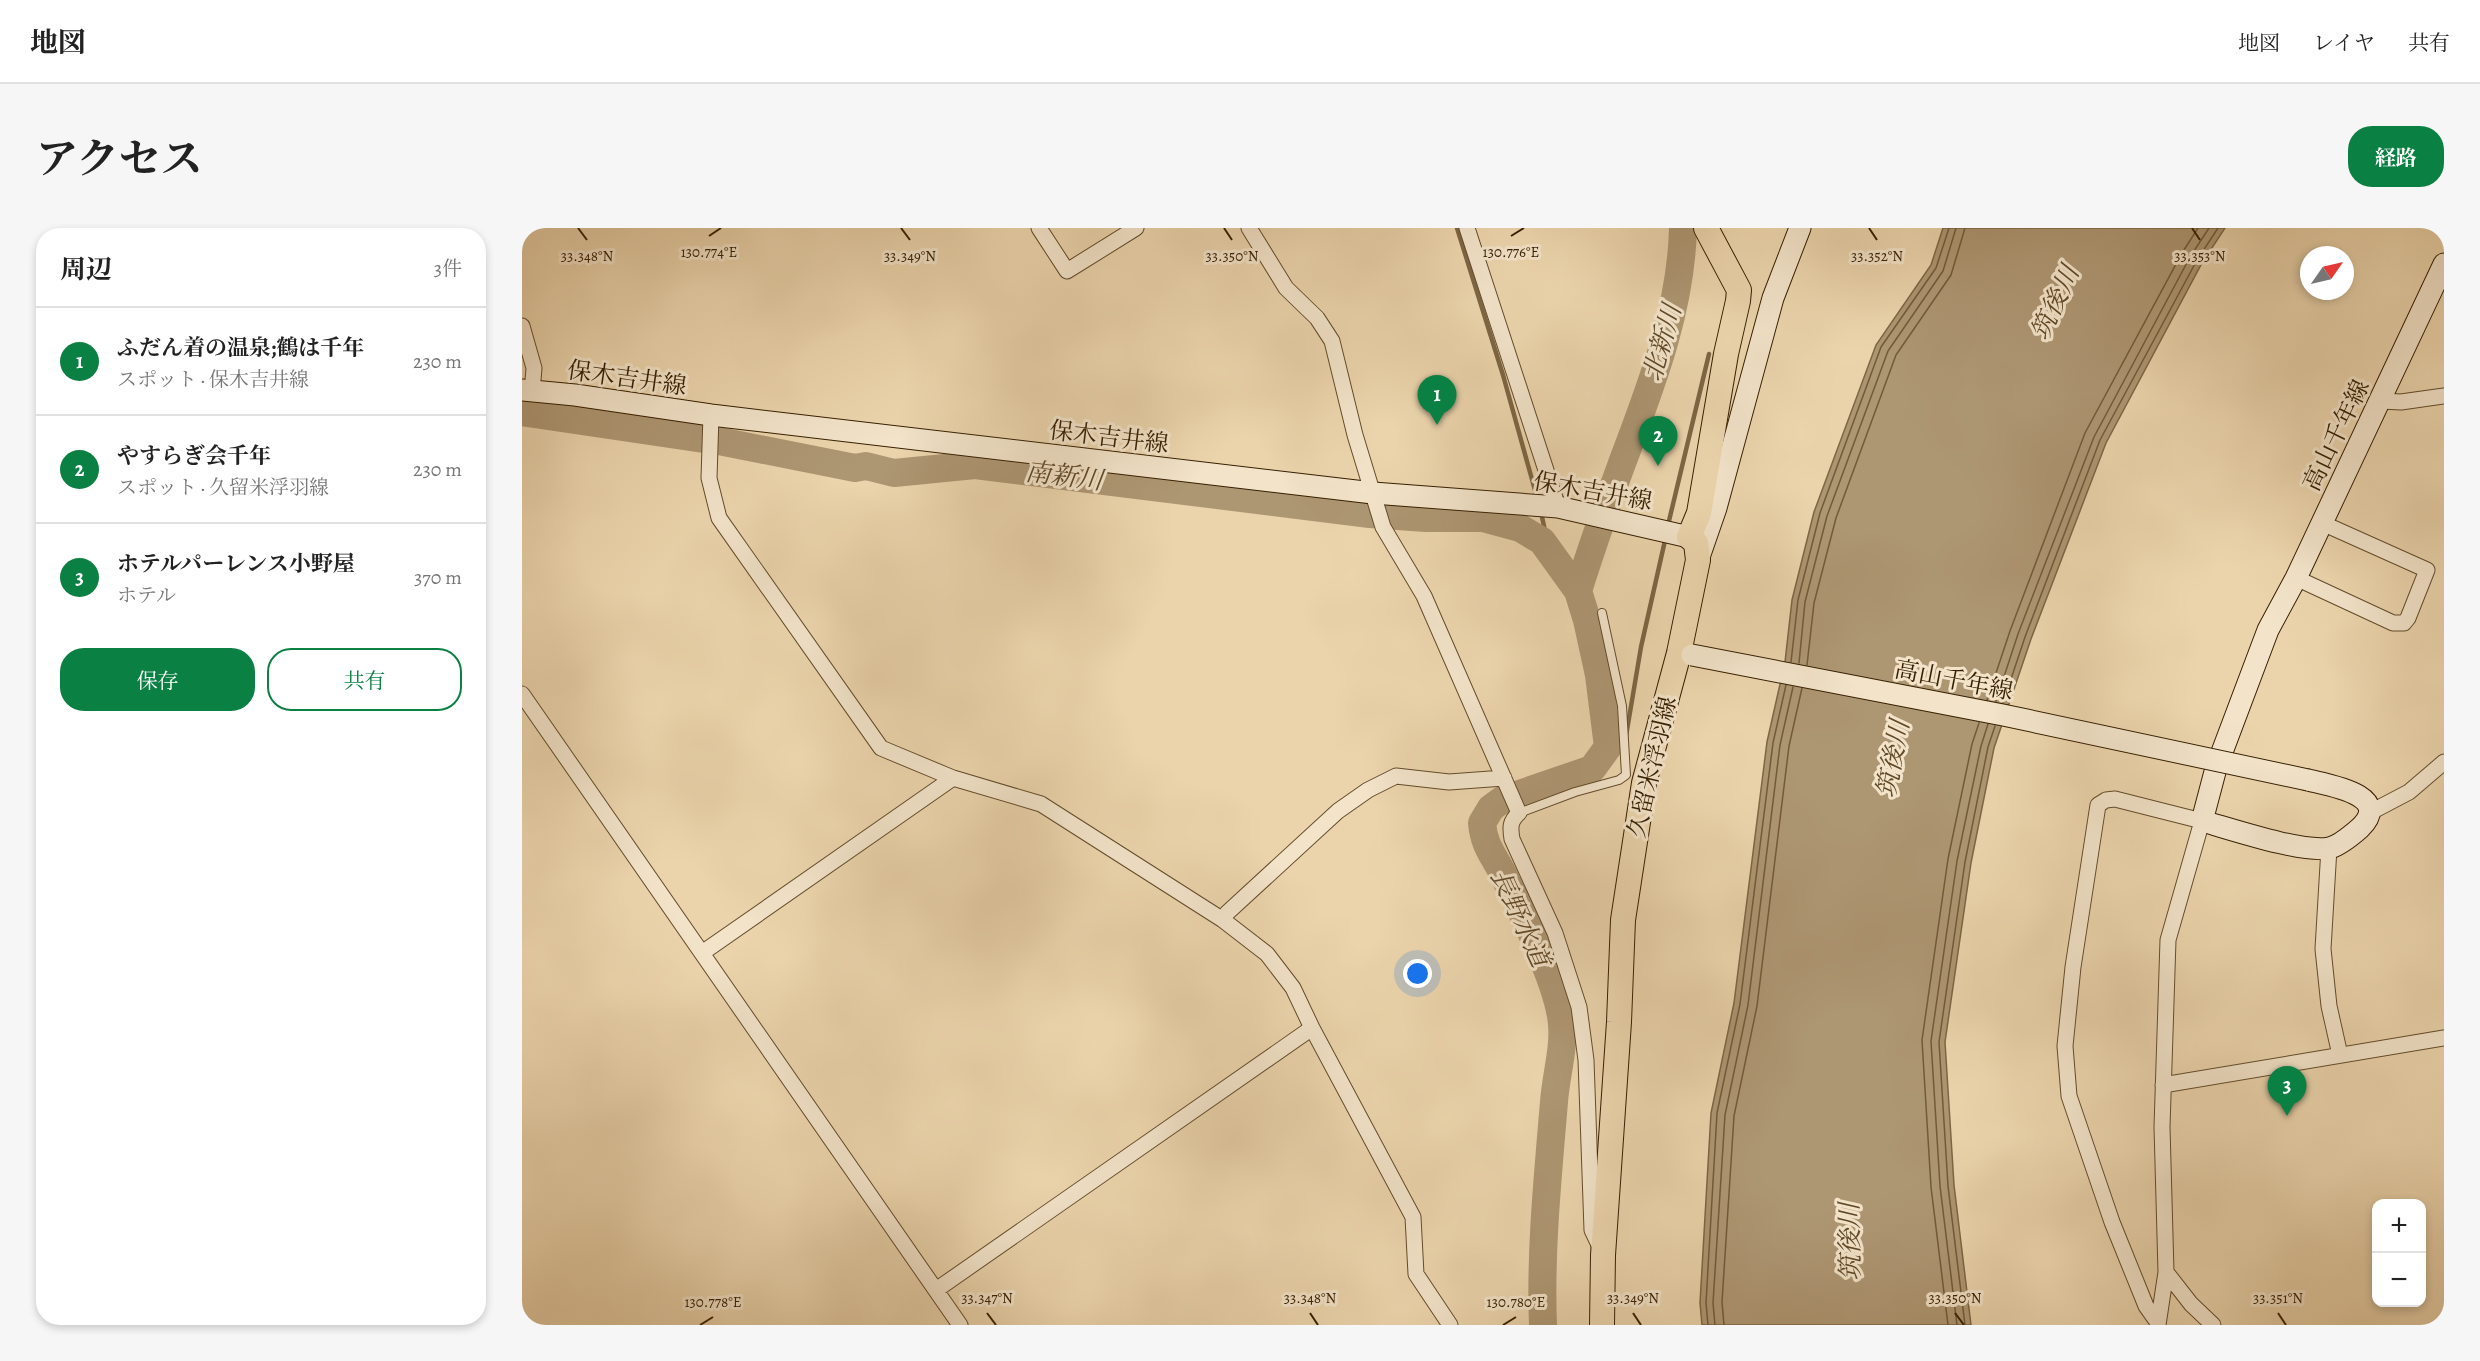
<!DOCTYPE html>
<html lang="ja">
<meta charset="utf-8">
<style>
body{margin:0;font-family:Alegreya,"Noto Serif JP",serif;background:#f6f6f6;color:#222}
.controls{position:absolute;right:18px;bottom:18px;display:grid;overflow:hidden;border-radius:12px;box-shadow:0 3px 9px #0003}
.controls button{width:54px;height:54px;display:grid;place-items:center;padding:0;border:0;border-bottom:2px solid #e0e0e0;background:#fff;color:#222;font:30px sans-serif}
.compass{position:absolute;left:1778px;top:18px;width:54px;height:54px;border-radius:50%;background:#fff;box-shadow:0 3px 9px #0003;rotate:56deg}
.you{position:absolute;left:896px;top:746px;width:21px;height:21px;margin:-15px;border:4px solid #fff;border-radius:50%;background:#1a73e8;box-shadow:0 0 0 9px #1a73e833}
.badge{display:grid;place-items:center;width:39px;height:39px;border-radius:50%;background:#0b8043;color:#fff;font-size:20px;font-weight:700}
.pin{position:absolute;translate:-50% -50px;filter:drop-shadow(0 2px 3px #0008)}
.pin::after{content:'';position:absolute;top:32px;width:21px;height:18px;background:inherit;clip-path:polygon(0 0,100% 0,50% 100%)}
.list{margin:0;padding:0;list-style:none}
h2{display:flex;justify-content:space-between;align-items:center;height:78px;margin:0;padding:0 24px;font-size:26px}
h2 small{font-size:20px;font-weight:400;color:#767676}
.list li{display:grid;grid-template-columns:39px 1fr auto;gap:18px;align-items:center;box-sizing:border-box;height:108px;padding:0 24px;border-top:2px solid #e0e0e0}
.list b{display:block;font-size:22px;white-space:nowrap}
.list p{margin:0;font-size:20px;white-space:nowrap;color:#767676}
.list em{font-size:20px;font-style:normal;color:#767676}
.actions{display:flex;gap:12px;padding:18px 24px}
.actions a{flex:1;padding:14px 0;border:2px solid #0b8043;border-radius:24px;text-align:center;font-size:21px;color:#0b8043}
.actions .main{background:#0b8043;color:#fff}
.map{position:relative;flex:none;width:1922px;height:1097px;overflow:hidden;border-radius:24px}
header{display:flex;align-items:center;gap:36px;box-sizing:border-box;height:84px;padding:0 30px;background:#fff;border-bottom:2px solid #e0e0e0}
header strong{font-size:28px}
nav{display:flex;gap:33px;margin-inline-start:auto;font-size:21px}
.intro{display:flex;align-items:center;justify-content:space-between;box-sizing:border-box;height:144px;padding:0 36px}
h1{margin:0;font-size:42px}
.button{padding:15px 27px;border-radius:24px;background:#0b8043;color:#fff;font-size:21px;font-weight:700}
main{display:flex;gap:36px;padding:0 36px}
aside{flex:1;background:#fff;border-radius:24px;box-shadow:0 3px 9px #0003}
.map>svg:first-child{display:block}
.water{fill:#ad9672;stroke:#7d6644;stroke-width:1.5}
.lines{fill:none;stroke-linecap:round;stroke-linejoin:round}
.shore{stroke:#725a39;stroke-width:1.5}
.stream{stroke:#7d6644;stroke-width:4.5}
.river{stroke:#ad9672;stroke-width:28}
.lane-casing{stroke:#634c2b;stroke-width:10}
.street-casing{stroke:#634c2b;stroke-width:17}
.secondary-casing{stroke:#361f00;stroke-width:23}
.primary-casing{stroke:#361f00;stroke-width:26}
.lane{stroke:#f2e3c9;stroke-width:8}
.street{stroke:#f2e3c9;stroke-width:15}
.secondary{stroke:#f2e3c9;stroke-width:21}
.primary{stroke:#ebd4ac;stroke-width:24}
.secondary-bridge-casing{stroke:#361f00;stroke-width:23;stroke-linecap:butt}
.secondary-bridge{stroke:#f2e3c9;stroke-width:21}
.ticks{fill:none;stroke:#361f00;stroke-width:2}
.labels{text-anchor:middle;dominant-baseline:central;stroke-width:6;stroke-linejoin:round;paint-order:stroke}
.street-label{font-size:24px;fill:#361f00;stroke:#f2e3c9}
.water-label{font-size:26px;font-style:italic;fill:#604928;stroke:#f2e3c9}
.ticks-label{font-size:15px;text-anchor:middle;fill:#361f00;stroke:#f2e3c9;stroke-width:6;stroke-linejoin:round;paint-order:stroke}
</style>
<header>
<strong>地図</strong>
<nav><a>地図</a><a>レイヤ</a><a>共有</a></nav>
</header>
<div class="intro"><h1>アクセス</h1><a class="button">経路</a></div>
<main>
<aside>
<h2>周辺<small>3件</small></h2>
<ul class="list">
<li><span class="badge">1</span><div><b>ふだん着の温泉;鶴は千年</b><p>スポット · 保木吉井線</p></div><em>230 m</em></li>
<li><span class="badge">2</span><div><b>やすらぎ会千年</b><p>スポット · 久留米浮羽線</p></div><em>230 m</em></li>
<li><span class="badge">3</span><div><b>ホテルパーレンス小野屋</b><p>ホテル</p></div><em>370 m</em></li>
</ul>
<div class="actions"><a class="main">保存</a><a>共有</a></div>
</aside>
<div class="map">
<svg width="1922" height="1097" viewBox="0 0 1922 1097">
<rect width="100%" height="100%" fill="#ebd4ac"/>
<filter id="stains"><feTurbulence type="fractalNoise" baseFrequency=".00333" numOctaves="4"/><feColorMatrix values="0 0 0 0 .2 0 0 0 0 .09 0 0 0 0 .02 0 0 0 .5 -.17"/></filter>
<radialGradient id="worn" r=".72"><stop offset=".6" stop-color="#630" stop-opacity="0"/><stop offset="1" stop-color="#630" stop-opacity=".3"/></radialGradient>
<path class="water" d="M1421 0H1703L1680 35 1584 215 1509 411 1472 520 1449 635 1423 814 1432 957 1449 1097H1180L1178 1075 1189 885 1212 775 1245 514 1263 434 1270 372 1292 284 1354 117 1409 37Z"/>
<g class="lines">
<path class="shore" d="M1269 434 1276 372 1298 285 1359 119 1414 40 1427 0
M1277 435 1283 374 1305 288 1366 123 1421 43 1434 0
M1285 437 1292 375 1314 290 1374 127 1429 47 1443 0
M1465 472 1488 403 1563 205 1660 25 1676 0
M1474 473 1496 406 1572 209 1668 29 1687 0
M1481 475 1503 409 1578 212 1675 32 1696 0
M1186 1097 1184 1075 1195 885 1218 776 1251 515 1264 457
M1193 1097 1191 1075 1203 887 1226 777 1258 517 1271 459
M1202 1097 1200 1074 1212 888 1235 778 1267 518 1280 460
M1426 1097 1409 959 1400 812 1426 631 1450 516 1457 495
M1435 1097 1418 958 1409 813 1435 633 1459 518 1466 496
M1443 1097 1426 958 1417 814 1443 634 1466 519 1473 498"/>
<path class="stream" d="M935 0 981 147 1016 273
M1019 284 1023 303 1020 313
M1146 297 1187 126
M1086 519 1104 508 1119 419 1144 308"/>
<path class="river" d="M0 184 202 214 333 240 344 238 372 245 453 237 848 286 904 290H961L998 300 1020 313 1056 363 1065 392 1077 447 1086 519 1070 541 980 572 969 580 960 595C962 617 970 625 980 644 999 682 1032 747 1039 788 1044 816 1034 845 1032 874 1026 946 1018 1024 1021 1097
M1056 363C1069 321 1084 279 1099 238 1128 160 1159 84 1161 0"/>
<defs>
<path id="lane" d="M997 585 1053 564 1097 552 1104 547 1100 478 1080 385"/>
<path id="street" d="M517 0 545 43 614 0
M727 0 764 60 795 90 810 113 833 207 861 299 902 368 997 585C988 593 988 599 990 611L1033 705 1057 779 1064 832 1070 1002 1079 1021
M945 0 1036 279
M0 98 12 140 10 164
M1859 173 1879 174 1922 168
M189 187 187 250 197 290 359 520 431 550 519 576 701 692 745 726 771 760 790 800 891 989 894 1046 928 1097
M1774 350 1871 395H1882L1886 390 1905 342 1800 295
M0 466 438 1097
M1847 585 1887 564 1922 534
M1807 620 1801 721 1807 778 1818 827
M701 692 705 685 816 583 846 562 874 548 927 554 982 550
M180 725 431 550
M1641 857 1922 810
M1644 1044 1669 1076 1691 1097
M414 1062 790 800
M1636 1095 1624 1078 1590 994 1547 868 1543 818 1551 739 1576 577 1584 572 1593 571 1680 593 1646 712 1640 899 1644 1044 1636 1097"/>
<path id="secondary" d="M0 162 53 167 189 187 851 265 1036 279 1167 309
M1176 332 1194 280 1251 70 1278 0
M1786 552C1806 557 1872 567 1838 600 1830 607 1817 618 1807 620 1780 625 1709 601 1680 593L1694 540 1746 402 1774 350 1922 36"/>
<path id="primary" d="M1080 1097 1081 1027 1097 794 1101 692 1122 555 1157 425 1176 332 1174 315 1167 309 1177 285 1204 126 1216 73 1217 62 1184 0"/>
</defs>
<use href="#lane" class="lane-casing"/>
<use href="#street" class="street-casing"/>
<use href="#secondary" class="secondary-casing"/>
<use href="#primary" class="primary-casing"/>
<use href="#lane" class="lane"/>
<use href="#street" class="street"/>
<use href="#secondary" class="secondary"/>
<use href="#primary" class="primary"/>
<defs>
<path id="secondary-bridge" d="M1170 427 1481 487 1786 552"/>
</defs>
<use href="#secondary-bridge" class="secondary-bridge-casing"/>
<use href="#secondary-bridge" class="secondary-bridge"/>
</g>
<path class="ticks" d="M56 0 65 12M379 0 388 12M702 0 710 12M1347 0 1355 12M1670 0 1678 12M187 8 199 0M989 8 1002 0M465 1085 474 1097M788 1085 796 1097M1111 1085 1119 1097M1433 1085 1442 1097M1756 1085 1764 1097M178 1097 191 1089M981 1097 994 1089"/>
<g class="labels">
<g class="street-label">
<text transform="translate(105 150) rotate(8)">保木吉井線</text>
<text transform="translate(1814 207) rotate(-64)">高山千年線</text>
<text transform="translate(587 209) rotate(7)">保木吉井線</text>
<text transform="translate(1071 263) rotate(10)">保木吉井線</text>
<text transform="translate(1432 452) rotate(11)">高山千年線</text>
<text transform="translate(1130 539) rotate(-77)">久留米浮羽線</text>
</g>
<g class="water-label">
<text transform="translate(1533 75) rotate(-65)">筑後川</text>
<text transform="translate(1140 115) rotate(-74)">北新川</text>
<text transform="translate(542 248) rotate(7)">南新川</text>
<text transform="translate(1371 531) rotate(-79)">筑後川</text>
<text transform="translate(998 690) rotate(65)">長野水道</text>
<text transform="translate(1328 1014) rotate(-91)">筑後川</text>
</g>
</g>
<g class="ticks-label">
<text x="187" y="29">130.774°E</text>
<text x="989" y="29">130.776°E</text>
<text x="388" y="33">33.349°N</text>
<text x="710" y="33">33.350°N</text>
<text x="65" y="33">33.348°N</text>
<text x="1355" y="33">33.352°N</text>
<text x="1678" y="33">33.353°N</text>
<text x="465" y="1075">33.347°N</text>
<text x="788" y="1075">33.348°N</text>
<text x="1111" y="1075">33.349°N</text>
<text x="1433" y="1075">33.350°N</text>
<text x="1756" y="1075">33.351°N</text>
<text x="191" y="1079">130.778°E</text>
<text x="994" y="1079">130.780°E</text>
</g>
<rect width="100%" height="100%" filter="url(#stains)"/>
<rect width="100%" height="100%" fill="url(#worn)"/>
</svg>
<div class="controls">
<button>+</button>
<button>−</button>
</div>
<svg class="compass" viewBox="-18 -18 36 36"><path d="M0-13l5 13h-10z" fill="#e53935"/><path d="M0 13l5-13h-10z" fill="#767676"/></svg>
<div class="you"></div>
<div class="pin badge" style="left:915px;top:197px">1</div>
<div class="pin badge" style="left:1136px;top:238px">2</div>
<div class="pin badge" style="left:1765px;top:888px">3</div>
</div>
</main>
